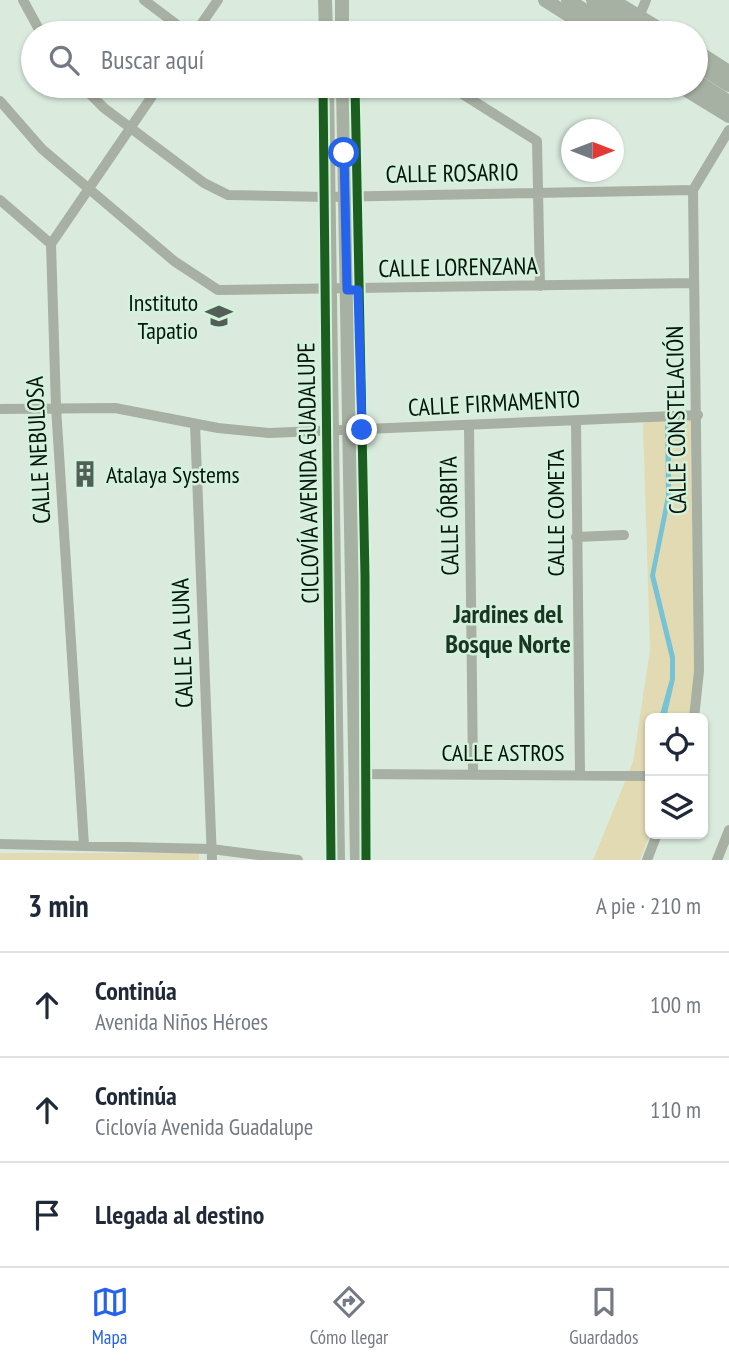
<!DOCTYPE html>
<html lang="es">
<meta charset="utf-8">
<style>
body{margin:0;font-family:"PT Sans Narrow",sans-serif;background:#f2f2f3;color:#1f2937}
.controls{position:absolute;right:21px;bottom:21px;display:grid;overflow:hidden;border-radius:10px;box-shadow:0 2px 5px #0004}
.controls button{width:63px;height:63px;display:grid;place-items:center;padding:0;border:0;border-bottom:2px solid #e0e1e3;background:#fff;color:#1f2937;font:35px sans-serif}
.compass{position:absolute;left:561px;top:119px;width:63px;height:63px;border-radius:50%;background:#fff;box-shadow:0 2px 5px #0004;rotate:90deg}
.stop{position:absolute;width:21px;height:21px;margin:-16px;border:5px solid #2563eb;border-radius:50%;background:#fff}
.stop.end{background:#2563eb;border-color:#fff;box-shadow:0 2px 7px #0008}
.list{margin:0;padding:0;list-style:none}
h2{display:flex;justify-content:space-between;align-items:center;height:91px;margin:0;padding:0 28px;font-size:30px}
h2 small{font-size:23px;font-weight:400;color:#747a83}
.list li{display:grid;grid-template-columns:46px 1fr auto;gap:21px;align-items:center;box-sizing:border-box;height:105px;padding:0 28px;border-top:2px solid #e0e1e3}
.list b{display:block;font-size:26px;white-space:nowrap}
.list p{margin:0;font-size:23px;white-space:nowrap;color:#747a83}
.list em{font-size:23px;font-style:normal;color:#747a83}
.icon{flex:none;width:38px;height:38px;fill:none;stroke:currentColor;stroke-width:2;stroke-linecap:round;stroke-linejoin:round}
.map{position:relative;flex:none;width:729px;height:860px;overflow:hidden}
.search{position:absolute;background:#fff;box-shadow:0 2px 5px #0004;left:21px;right:21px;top:21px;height:77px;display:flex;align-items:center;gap:18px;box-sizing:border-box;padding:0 24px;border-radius:38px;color:#747a83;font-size:26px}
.sheet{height:406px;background:#fff}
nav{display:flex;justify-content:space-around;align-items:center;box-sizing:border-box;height:98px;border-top:2px solid #e0e1e3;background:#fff;font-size:19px;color:#747a83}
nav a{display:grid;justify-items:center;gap:4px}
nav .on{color:#2563eb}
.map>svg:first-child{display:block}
.green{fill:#e2dab3}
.water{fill:#77c2d4}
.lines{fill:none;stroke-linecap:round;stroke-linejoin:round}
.minor{stroke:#a7b0a3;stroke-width:10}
.major{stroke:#a7b1a3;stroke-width:14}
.cycleway-casing{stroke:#d3f2db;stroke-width:13}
.cycleway{stroke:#1b5e20;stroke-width:9}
.route{stroke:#2563eb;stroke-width:9}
.labels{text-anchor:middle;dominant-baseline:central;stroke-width:5;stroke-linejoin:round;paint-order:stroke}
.street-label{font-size:24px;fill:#09130c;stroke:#d3f2db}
.poi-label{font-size:24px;fill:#09130c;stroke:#d3f2db;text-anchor:end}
.neighbourhood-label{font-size:26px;font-weight:bold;fill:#1b3423;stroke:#d3f2db}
</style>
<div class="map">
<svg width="729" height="860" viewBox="0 0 729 860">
<rect width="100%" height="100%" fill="#daebde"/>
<path class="green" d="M691 415 694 679 690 718H650V834L640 860H593L633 762 650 650 643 423Z
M0 853H199V860H0Z"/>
<path class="water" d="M671 421V496L655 575 675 657V679L666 718H659L670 679V658L650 576 666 496 665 422Z"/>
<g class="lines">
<path class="minor" d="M23 0 41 33
M144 0 188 33
M639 17 646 0
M195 33 218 0
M82 86 104 108 204 183 228 195 327 197 693 190
M268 86H384
M439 86 456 90 537 141 540 286
M0 101 42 149 174 261 218 290 694 283
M0 200 51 244
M0 409 115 408 218 428 269 433 698 415
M576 421 580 774
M195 424 212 860
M469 426 473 773
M576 537 624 535
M694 718 699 671 693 190 729 130
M355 774 650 776
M0 844 211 849 298 860
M84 845 56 407 51 244 159 86
M647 860 657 834
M717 860 729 830"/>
<path class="major" d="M325 0 326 33
M342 0V33
M545 0 597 33
M568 0 620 33
M593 0 646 33
M612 0 666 33
M696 51 729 72
M696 64 729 85
M696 81 729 102
M327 86 338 860
M343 86 357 860
M680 86 729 116"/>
<defs>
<path id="cycleway" d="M323 86 331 860
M355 86 365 576 366 860"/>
</defs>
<use href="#cycleway" class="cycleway-casing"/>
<use href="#cycleway" class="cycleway"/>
</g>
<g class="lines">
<path class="route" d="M344 153 347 290H358L362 430"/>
</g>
<defs>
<symbol id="university-bare" viewBox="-9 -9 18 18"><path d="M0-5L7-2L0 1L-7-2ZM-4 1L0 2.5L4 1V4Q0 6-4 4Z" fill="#525f56" stroke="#d3f2db" stroke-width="2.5" paint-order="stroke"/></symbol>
<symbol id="building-bare" viewBox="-9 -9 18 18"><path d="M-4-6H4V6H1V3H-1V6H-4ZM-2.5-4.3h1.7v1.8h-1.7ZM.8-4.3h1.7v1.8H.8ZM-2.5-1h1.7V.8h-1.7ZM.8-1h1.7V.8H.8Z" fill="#525f56" stroke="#d3f2db" stroke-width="2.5" paint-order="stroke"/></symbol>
</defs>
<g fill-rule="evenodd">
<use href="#university-bare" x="200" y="297" width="38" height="38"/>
<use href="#building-bare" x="66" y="455" width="38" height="38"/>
</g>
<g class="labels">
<g class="street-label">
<text transform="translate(452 173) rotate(-1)">CALLE ROSARIO</text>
<text transform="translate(458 267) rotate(-1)">CALLE LORENZANA</text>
<text transform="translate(494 403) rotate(-3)">CALLE FIRMAMENTO</text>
<text transform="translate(676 420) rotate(-91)">CALLE CONSTELACIÓN</text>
<text transform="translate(38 450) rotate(-93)">CALLE NEBULOSA</text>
<text transform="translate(308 473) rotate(-91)">CICLOVÍA AVENIDA GUADALUPE</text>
<text transform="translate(555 513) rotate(-90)">CALLE COMETA</text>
<text transform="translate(449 516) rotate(-91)">CALLE ÓRBITA</text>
<text transform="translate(182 643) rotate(-92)">CALLE LA LUNA</text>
<text x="503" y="752">CALLE ASTROS</text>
</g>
<g class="poi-label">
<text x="198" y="302">Instituto<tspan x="198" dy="28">Tapatio</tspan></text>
<text x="106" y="474" text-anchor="start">Atalaya Systems</text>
</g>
<g class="neighbourhood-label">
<text x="508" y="613">Jardines del<tspan x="508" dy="30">Bosque Norte</tspan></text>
</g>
</g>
</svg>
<div class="controls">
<button><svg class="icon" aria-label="locate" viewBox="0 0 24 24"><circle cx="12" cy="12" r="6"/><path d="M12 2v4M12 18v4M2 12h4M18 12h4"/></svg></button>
<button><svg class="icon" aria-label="layers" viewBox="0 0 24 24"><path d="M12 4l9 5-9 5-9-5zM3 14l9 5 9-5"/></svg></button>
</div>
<svg class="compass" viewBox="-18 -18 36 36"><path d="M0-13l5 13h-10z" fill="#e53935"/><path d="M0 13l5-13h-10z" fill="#747a83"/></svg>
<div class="stop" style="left:344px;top:153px"></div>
<div class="stop end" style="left:362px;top:430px"></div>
<div class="search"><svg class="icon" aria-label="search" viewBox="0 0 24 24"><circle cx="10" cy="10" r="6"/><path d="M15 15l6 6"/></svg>Buscar aquí</div>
</div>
<section class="sheet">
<h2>3 min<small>A pie · 210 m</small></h2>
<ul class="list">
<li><svg class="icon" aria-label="ahead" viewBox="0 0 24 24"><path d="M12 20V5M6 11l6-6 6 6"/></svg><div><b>Continúa</b><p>Avenida Niños Héroes</p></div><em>100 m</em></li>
<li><svg class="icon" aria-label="ahead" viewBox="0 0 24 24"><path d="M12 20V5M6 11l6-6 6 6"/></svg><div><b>Continúa</b><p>Ciclovía Avenida Guadalupe</p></div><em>110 m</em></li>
<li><svg class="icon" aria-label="arrive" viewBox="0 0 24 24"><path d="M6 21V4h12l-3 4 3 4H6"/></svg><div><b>Llegada al destino</b></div></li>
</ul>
</section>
<nav>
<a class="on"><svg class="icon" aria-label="map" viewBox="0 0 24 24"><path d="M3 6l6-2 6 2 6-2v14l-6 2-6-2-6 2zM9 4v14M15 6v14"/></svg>Mapa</a>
<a><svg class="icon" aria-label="directions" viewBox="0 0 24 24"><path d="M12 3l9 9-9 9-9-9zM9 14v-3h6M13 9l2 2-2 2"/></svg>Cómo llegar</a>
<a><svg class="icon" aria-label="saved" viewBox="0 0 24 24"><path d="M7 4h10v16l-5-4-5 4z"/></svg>Guardados</a>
</nav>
